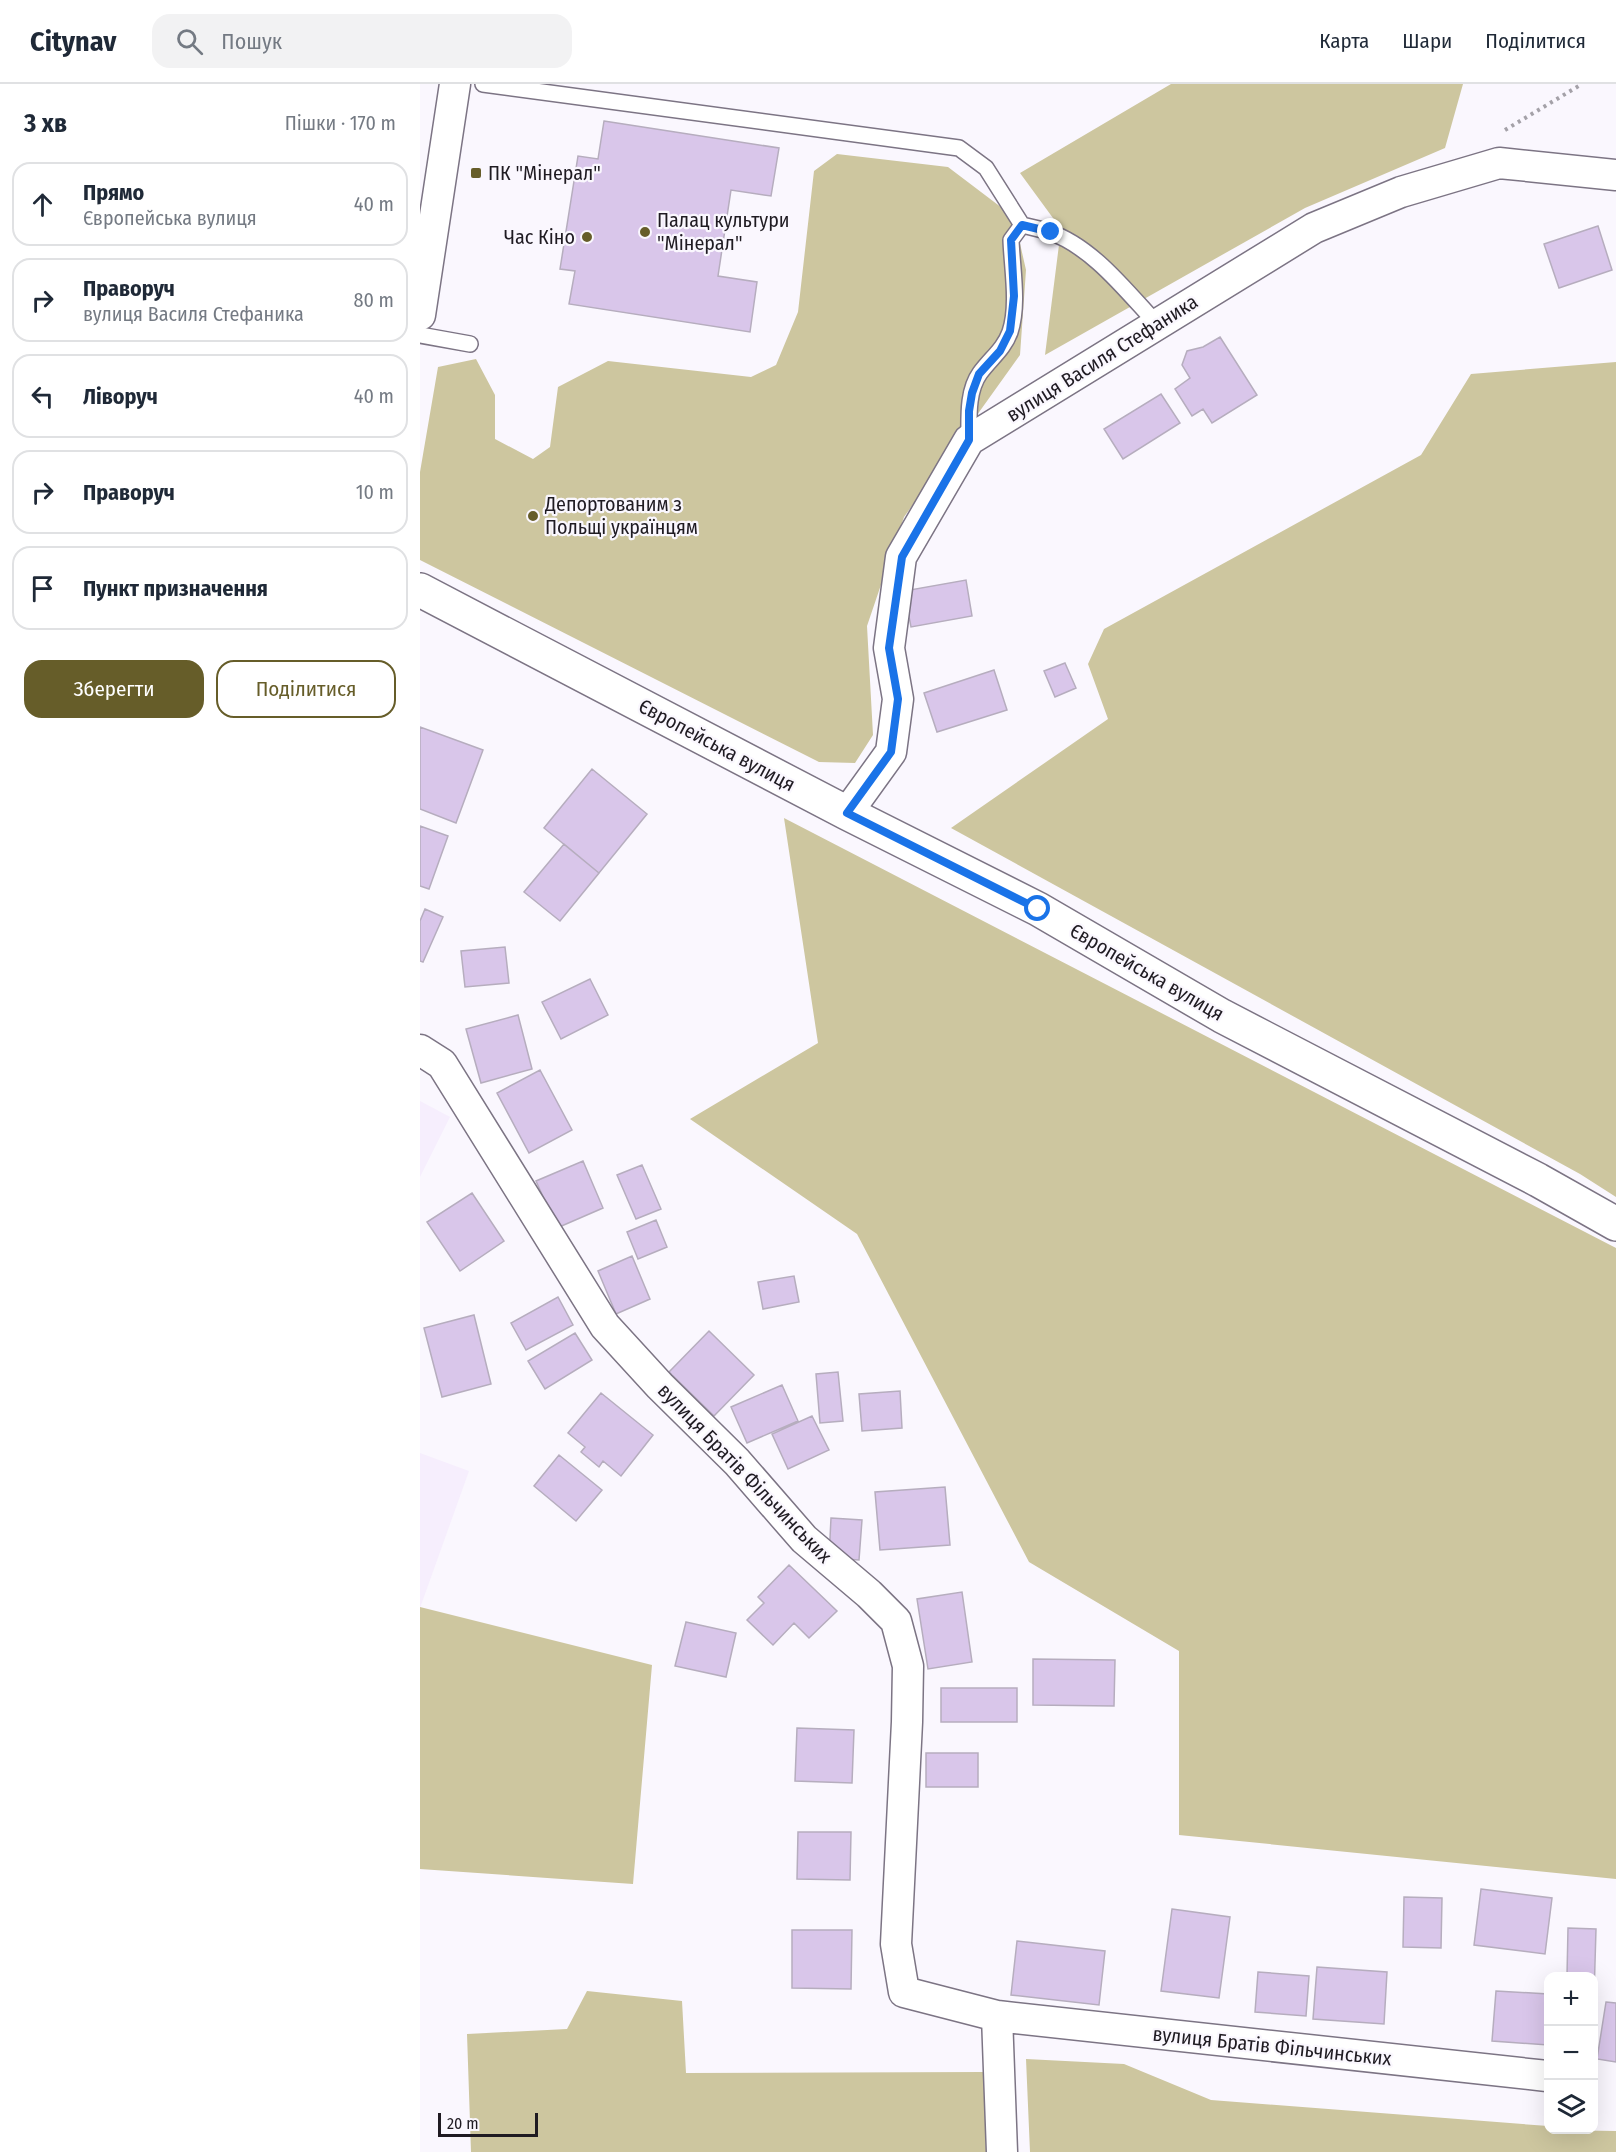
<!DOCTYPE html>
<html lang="uk">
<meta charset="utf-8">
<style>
body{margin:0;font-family:"Fira Sans Condensed",sans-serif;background:#f2f2f3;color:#1f2937}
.controls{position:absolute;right:18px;bottom:18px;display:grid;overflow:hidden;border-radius:12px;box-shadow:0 6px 24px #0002}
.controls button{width:54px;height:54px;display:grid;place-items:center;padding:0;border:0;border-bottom:2px solid #e0e1e3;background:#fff;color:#1f2937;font:30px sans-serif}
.scale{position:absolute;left:18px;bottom:15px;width:100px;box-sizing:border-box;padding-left:6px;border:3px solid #1f1b22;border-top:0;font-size:16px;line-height:21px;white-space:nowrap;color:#1f1b22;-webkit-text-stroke:4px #faf7fe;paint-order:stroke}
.stop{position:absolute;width:18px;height:18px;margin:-14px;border:4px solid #1a73e8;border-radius:50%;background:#fff}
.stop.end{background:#1a73e8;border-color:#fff;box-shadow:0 2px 6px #0008}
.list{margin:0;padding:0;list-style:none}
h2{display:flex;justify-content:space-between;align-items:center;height:78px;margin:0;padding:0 24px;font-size:26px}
h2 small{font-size:20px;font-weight:400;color:#747a83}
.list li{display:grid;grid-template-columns:39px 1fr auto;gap:18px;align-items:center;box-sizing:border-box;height:84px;margin:0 12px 12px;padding:0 12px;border:2px solid #e0e1e3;border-radius:18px}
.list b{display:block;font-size:22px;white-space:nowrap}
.list p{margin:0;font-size:20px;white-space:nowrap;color:#747a83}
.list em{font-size:20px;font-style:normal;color:#747a83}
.actions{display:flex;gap:12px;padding:18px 24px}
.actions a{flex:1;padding:14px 0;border:2px solid #665d29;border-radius:18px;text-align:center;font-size:21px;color:#665d29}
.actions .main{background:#665d29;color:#fff}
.icon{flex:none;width:33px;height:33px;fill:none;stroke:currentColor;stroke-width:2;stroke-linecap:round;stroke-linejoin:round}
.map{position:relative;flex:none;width:1196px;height:2068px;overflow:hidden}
header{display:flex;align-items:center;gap:36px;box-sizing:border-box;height:84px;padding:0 30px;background:#fff;border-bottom:2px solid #e0e1e3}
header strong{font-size:28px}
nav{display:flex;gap:33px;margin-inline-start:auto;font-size:21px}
.search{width:420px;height:54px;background:#f2f2f3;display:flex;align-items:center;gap:15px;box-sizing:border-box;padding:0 21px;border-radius:18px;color:#747a83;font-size:22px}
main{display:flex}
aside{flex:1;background:#fff}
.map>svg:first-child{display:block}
.built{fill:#f6eefd}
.green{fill:#cdc69f}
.building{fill:#d9c6ea;stroke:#b6adbe;stroke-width:1.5}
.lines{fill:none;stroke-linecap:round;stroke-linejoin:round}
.lane-casing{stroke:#7c7484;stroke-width:18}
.street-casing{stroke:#7c7484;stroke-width:33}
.secondary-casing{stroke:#7c7484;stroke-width:36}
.path{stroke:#a4a1a8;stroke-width:4;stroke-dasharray:3 4.5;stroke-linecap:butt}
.lane{stroke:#fff;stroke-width:15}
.street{stroke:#fff;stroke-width:30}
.secondary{stroke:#fff;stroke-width:33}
.route{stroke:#1a73e8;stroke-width:8}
.poi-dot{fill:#665d29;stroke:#faf7fe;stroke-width:2}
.labels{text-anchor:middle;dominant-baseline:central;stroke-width:4.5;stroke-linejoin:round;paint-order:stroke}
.poi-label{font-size:20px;fill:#1f1b22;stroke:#faf7fe;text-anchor:start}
.street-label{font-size:20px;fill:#1f1b22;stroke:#faf7fe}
</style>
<header>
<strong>Citynav</strong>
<div class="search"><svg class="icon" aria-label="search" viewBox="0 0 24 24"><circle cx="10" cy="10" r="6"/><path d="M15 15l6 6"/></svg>Пошук</div>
<nav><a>Карта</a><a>Шари</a><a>Поділитися</a></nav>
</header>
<main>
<aside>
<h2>3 хв<small>Пішки · 170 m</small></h2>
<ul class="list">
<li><svg class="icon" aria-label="ahead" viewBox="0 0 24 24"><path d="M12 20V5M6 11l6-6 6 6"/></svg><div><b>Прямо</b><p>Європейська вулиця</p></div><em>40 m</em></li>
<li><svg class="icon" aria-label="right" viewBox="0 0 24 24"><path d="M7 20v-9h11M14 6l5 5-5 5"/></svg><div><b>Праворуч</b><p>вулиця Василя Стефаника</p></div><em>80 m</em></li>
<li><svg class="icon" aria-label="left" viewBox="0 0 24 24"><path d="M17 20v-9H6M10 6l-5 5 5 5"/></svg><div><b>Ліворуч</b></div><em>40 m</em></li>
<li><svg class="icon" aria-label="right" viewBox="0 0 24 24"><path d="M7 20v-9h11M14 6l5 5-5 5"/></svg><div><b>Праворуч</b></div><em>10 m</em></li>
<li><svg class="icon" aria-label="arrive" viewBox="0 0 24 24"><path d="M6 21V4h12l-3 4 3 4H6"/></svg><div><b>Пункт призначення</b></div></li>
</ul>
<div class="actions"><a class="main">Зберегти</a><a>Поділитися</a></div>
</aside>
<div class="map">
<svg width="1196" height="2068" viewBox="0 0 1196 2068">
<rect width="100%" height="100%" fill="#faf7fe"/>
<path class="built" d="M0 1017 30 1033 0 1093Z
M0 1369 49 1387 0 1524Z"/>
<path class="green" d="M751 0H1043L1025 64 885 124 625 271 641 145 600 89Z
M417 70 528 83 594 133 606 186 600 271 484 433 447 542 453 651 435 679 399 678 0 476V388L18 283 56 275 75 311V355L113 375 130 363 138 303 188 277 331 293 356 281 378 228 394 87Z
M1196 278V1113L1160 1090 531 744 688 635 668 580 684 545 1001 371 1051 290Z
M364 734 1196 1164V1795L759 1751V1567L609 1478 437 1150 270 1035 398 959Z
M0 1523 232 1581 213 1800 0 1785Z
M167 1907 262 1917 266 1989 564 1988 566 2068H51L47 1950 147 1945Z
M606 1975 704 1980 791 2016 1128 2042V2046L1196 2047V2068H610Z"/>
<path class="building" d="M184 37 359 64 351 112 311 106 298 192 337 198 330 248 149 220 155 187 140 185 158 72 178 75Z
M1178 142 1192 186 1139 204 1124 160Z
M800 253 837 311 792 339 783 325 772 332 755 305 770 294 762 281 767 267 783 263Z
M741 310 760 339 703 375 684 345Z
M546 496 552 532 491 543 484 507Z
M645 579 656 604 635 613 624 587Z
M574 586 587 626 517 648 504 609Z
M0 643 63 666 36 739 0 725Z
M172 685 227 730 179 789 124 744Z
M0 742 28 752 9 805 0 802Z
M144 760 179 789 140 837 104 808Z
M5 825 23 833 3 878 0 877V837Z
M85 863 89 899 45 903 41 867Z
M170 895 188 931 141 955 122 918Z
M98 931 112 985 61 999 46 945Z
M120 986 152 1046 109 1069 77 1009Z
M163 1077 183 1124 137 1144 116 1097Z
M222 1081 241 1125 216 1135 197 1091Z
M52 1109 84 1157 40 1187 7 1138Z
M236 1136 247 1163 218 1175 207 1148Z
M212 1172 230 1215 196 1230 178 1187Z
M374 1192 379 1218 343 1225 338 1198Z
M138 1213 153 1241 106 1266 91 1239Z
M54 1231 71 1300 22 1313 4 1244Z
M289 1247 334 1291 294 1332 249 1288Z
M155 1249 172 1276 125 1305 108 1277Z
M418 1288 423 1337 400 1339 396 1290Z
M362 1301 378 1337 327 1359 311 1323Z
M480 1307 482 1344 442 1347 439 1310Z
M181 1309 233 1351 201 1392 183 1377 179 1383 161 1368 165 1363 148 1349Z
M392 1332 409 1366 368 1385 352 1350Z
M139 1371 182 1406 156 1437 114 1402Z
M525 1403 530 1461 460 1466 455 1408Z
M411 1434 442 1436 439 1476 409 1474Z
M369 1481 417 1527 389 1554 374 1539 353 1561 327 1536 344 1519 338 1513Z
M542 1508 552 1578 508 1585 497 1515Z
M266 1538 316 1549 306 1593 255 1582Z
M613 1575 695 1576 694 1622 613 1621Z
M521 1604H597V1638H521Z
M377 1644 434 1646 432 1699 375 1697Z
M506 1669H558V1703H506Z
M378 1748H431L430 1796 377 1795Z
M1061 1805 1132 1814 1125 1870 1054 1861Z
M984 1813 1022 1814 1021 1864 983 1863Z
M752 1825 810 1833 799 1914 741 1907Z
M1148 1844 1176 1845 1174 1913V1892H1147Z
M372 1846H432L431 1905 372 1904Z
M597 1857 685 1867 679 1921 591 1911Z
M897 1883 967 1888 964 1940 893 1935Z
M838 1888 889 1892 886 1932 835 1928Z
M1076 1907 1128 1910V1961L1072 1957Z
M1186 1918 1196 1919V1978L1177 1975Z"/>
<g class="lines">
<defs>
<path id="lane" d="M63 0 539 64 566 84 602 141C611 143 620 145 629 148 672 162 707 208 737 240
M0 251 50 260
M549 356C549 334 547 307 560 289 571 274 584 265 590 248 599 221 592 184 591 156L602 141"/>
<path id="street" d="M0 231 35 0
M427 729 471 668 478 615 469 564 481 473 549 356 894 144 981 108 1079 79 1196 91
M0 966 22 980 185 1242 240 1302 317 1378 384 1455 449 1510 476 1537 488 1582 487 1638 476 1860 484 1908 577 1932 1127 1992
M577 1932 582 2068"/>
<path id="secondary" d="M0 506 427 729 618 825 802 932 1118 1096 1196 1140"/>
</defs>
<use href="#lane" class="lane-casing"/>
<use href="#street" class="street-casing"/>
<use href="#secondary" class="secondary-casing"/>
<path class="path" d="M1085 46 1162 0"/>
<use href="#lane" class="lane"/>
<use href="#street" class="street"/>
<use href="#secondary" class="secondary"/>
</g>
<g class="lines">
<path class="route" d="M618 825 427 729 471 668 478 615 469 564 482 473 549 356V327L552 309 559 290 580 267 590 247 594 212 591 156 602 141 631 148"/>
</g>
<g class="poi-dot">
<rect x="50" y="83" width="12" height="12" rx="3"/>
<circle cx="225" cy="148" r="6"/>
<circle cx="167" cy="153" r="6"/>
<circle cx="113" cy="432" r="6"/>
</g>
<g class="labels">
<g class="poi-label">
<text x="68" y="89">ПК "Мінерал"</text>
<text x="237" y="136">Палац культури<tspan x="237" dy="23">"Мінерал"</tspan></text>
<text x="155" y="153" text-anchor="end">Час Кіно</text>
<text x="125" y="420">Депортованим з<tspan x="125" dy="23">Польщі українцям</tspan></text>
</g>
<g class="street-label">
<text transform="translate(682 274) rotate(-32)">вулиця Василя Стефаника</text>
<text transform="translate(297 661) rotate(28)">Європейська вулиця</text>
<text transform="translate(727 888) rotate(30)">Європейська вулиця</text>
<text transform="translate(325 1389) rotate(46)">вулиця Братів Фільчинських</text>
<text transform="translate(852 1962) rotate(6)">вулиця Братів Фільчинських</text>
</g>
</g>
</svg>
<div class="controls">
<button>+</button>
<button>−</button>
<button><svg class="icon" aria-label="layers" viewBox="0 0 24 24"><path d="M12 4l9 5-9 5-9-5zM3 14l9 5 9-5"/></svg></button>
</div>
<div class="scale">20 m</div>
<div class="stop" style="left:618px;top:825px"></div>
<div class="stop end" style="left:631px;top:148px"></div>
</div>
</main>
